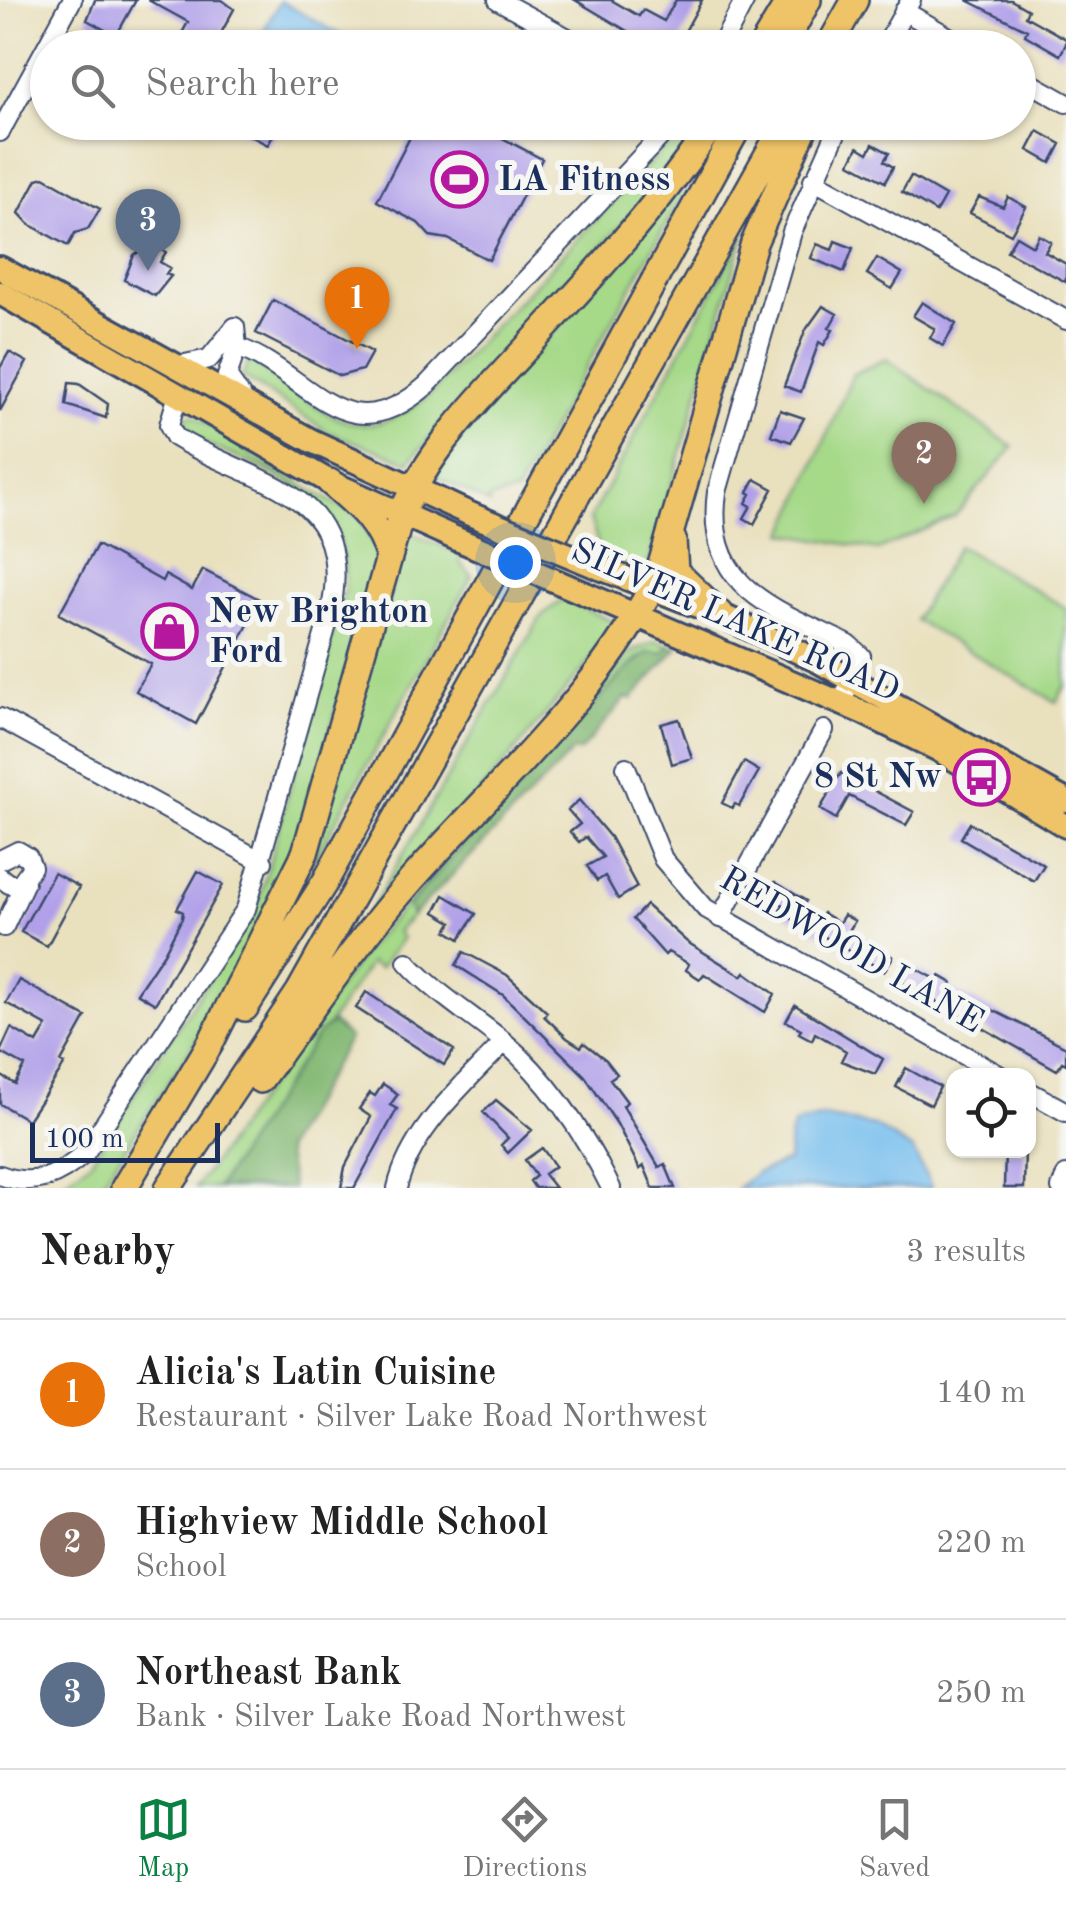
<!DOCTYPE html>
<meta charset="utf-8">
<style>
body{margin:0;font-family:"Old Standard TT",serif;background:#f6f6f6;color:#222}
.controls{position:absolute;right:30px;bottom:30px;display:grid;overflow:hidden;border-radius:20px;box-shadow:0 2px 8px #0004}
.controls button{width:90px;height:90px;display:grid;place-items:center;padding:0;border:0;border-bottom:2px solid #e0e0e0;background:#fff;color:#222;font:50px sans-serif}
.scale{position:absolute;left:30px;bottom:25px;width:190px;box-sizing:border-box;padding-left:10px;border:5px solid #1b2f5e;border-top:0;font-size:28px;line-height:35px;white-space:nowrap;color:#1b2f5e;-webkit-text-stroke:8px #f6f6f2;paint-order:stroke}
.you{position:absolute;left:515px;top:562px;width:35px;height:35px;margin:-25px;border:8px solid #fff;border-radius:50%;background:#1a73e8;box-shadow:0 0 0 15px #1a73e833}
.badge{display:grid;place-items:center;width:65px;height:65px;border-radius:50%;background:#0b8043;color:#fff;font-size:32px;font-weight:700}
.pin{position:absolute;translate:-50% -82px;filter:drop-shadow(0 2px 5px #0008)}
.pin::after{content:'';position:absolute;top:52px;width:35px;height:30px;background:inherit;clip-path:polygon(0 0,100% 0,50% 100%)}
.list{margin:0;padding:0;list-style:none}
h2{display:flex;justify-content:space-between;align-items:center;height:130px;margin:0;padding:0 40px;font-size:42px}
h2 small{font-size:32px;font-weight:400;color:#767676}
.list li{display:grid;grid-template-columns:65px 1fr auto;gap:30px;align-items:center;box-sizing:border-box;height:150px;padding:0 40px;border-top:2px solid #e0e0e0}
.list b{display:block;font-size:38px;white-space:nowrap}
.list p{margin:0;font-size:32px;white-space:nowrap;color:#767676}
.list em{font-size:32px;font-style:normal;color:#767676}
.icon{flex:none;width:55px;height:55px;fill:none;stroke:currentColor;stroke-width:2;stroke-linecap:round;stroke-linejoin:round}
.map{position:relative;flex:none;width:1066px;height:1188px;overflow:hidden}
.search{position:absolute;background:#fff;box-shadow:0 2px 8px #0004;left:30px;right:30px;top:30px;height:110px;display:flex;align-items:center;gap:25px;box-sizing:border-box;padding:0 35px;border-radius:55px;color:#767676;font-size:38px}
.sheet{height:580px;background:#fff}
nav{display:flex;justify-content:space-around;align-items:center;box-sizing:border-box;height:140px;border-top:2px solid #e0e0e0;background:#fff;font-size:28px;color:#767676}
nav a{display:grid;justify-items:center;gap:5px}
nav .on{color:#0b8043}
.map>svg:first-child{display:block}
.green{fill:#a6d988;stroke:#608473;stroke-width:2.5}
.forest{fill:#84b974;stroke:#507469;stroke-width:2.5}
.water{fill:#76beee;stroke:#4876a6;stroke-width:2.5}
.building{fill:#b1a0e9}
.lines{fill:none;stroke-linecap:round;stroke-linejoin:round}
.minor-casing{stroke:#3a4a6c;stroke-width:22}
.major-casing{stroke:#3a4a6c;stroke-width:28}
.highway-casing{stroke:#3a4a6c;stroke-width:30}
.minor{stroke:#fff;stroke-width:18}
.major{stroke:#efc469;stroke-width:22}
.highway{stroke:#efc469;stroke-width:25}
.major-bridge-casing{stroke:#3a4a6c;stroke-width:28;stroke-linecap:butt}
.major-bridge{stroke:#efc469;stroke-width:22}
.labels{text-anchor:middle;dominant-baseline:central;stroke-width:10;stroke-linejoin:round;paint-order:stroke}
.poi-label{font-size:35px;font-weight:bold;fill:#1b2f5e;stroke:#f6f6f2;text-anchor:start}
.street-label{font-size:35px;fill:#1b2f5e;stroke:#f6f6f2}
</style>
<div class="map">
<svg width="1066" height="1188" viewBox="0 0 1066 1188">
<rect width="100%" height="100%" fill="#f6f6f2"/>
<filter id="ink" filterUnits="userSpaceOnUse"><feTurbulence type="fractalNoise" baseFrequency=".01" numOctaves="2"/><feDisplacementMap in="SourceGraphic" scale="20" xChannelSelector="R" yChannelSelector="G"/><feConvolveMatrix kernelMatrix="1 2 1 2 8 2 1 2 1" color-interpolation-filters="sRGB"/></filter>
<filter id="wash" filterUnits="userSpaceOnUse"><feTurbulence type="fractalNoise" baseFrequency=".0048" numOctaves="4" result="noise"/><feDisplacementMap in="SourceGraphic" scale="40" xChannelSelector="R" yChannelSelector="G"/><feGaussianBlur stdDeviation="2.25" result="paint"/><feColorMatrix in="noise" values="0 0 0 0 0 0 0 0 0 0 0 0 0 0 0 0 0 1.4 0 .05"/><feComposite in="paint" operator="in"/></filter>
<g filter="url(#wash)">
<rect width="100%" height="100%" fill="#e9e0bd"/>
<path class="green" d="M688 123H705L682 160 478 380 409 462 328 432 242 376 250 360C313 396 350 463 429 395Z
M700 164 516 493 489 499V504L436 476 454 444Z
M745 231 648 566 636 568 596 550 599 547 590 519Z
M886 359 1013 447 955 516 878 550 785 533 853 374Z
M192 415 221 431 256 459 359 517 378 553 303 833 227 993 99 1188H49L60 1185 90 1162 258 904 345 587C349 488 258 469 184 435L180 421Z
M407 532 462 554 460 563 472 576 310 868Z
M958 546 1066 608V685L1056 702 915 620Z
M564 599 620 625 463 813 360 928 542 615Z
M656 641 669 645 664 653 638 658 624 672 408 907 413 915 397 931 402 938 380 968 370 963 217 1188H195L365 950 631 652Z"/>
<path class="forest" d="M669 645 678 647 632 699 626 698 580 751H573L413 915 408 907 426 886 624 672 648 652 664 653Z
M332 1023 349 1038 285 1149 292 1188H217L318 1034Z"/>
<path class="water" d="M280 1 362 47H271L258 41Z
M823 1117 875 1126 913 1150 932 1188H737L756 1173 788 1161 790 1134 795 1124Z"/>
<g id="blocks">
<path class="building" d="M95 0H136L116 36 87 20Z
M148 0H222L234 9 213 48H174L188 22Z
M575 0H611L639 16 643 10 664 21 676 0H702L676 48H656Z
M967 0H1011L1028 10 1025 16 1066 39V44L1060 55 1025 35 1027 30Z
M224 122H280L268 145Z
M418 122H472L542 159 489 260 448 239 430 236 418 223 377 201Z
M1038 131 1061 144 1051 163 1028 150Z
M873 144 889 153 884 161 893 167 885 182 850 163 858 147 868 153Z
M911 176 945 196 936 212 902 192Z
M44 177 100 209 88 229 75 233 68 246 29 224 19 213 37 179Z
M979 197 1003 207 1008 197 1026 207 1011 234 970 213Z
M1039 235 1051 242 1045 252 1066 264V282L1007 251 1016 236 1033 246Z
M835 241 853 248 844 272 811 258 817 244 832 250Z
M153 245 166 252 160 262 170 268 166 274 171 276 155 296 124 280 134 255 140 251 148 256Z
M877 258 902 273 892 289 867 274Z
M273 300 372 352 362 370 340 376 256 333Z
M922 302 956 324 943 346 930 338 935 329 913 316Z
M823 306 837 314 829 328 833 330 824 345 819 342 801 392 784 386 805 331Z
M9 352 27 362 0 411V368Z
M69 383 79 384 108 404 106 418 66 405Z
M780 410 804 418 791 442 771 435Z
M755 479 773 489 754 524 744 518 751 506 746 503 751 494 748 492Z
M97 545 162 581 165 575 192 590 203 570 259 599 260 614 252 617 196 724 136 691 151 664 59 614Z
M679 719 692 758 672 764 661 724Z
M744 762 759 771 739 806 735 804 732 808 722 803Z
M841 773 914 812 906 825 849 796 836 819 820 809Z
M579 800 610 837 637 887 618 899 605 876 597 881 587 866 603 857 586 837 579 842 570 832 580 824 568 810Z
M970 823 1044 865 1034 881 961 838Z
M198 871 223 885 155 1004 137 993 164 953 182 918 183 912 177 909Z
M54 873 79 887 47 946 21 932Z
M775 882 806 901 794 920 779 911 783 905 766 895Z
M444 895 476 914 460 939 447 931 452 922 435 912Z
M646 905 687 942 742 976 745 972 775 994 765 1012 704 974 700 979 686 970 689 964 668 952 665 955 633 919Z
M823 913 839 923 844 915 855 921 850 929 854 934 893 957 884 971 813 930Z
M464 952 507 975 547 1012 544 1016 567 1038 581 1047 584 1043 606 1060 617 1074 610 1079 627 1102 623 1106 659 1167 665 1164 675 1188H653L644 1166 640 1169 617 1124 585 1076 503 995 456 965Z
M911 966 938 980 940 976 952 983 949 988 1066 1047V1064L1062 1062 1057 1070 902 982Z
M19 980 86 1017 61 1062 65 1064 28 1120 0 1104V1075L15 1084 25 1066 0 1052 11 1028 37 1043 47 1026 6 1003Z
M366 992 454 1050 444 1065 356 1008Z
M795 1005 883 1059 875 1074 841 1061 846 1051 815 1033 812 1040 799 1033 801 1029 786 1021Z
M906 1068 940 1087 931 1105 896 1087Z
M383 1084 398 1094 390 1105 397 1109 354 1188H341L345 1167 371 1117 359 1109 370 1093 375 1096Z
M496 1100 532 1130 508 1153 501 1145 508 1138 483 1112Z
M542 1148 555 1166 544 1174 555 1188H535L530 1181 536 1176 525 1160Z
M1005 1150H1025L1024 1188H1004Z"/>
</g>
</g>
<g filter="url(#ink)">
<use href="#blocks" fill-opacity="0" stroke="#3a4a6c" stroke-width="2.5"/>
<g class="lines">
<defs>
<path id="minor" d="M498 0 586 48
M904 11 968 48
M720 48 745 0
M884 48 911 0
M1018 76 1066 103
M841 122 792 232 717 492C704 590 775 608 849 645L861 656 841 704
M0 132 72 0
M813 180 1066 320
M235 327 237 347 227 376 243 399
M237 347C310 373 344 458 427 385L674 122
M175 366 209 359 235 327
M0 718 263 862
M626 767 663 859 705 908 1001 1076
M0 860 18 851 28 857 32 867 20 884H9L0 877
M720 918 824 730
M4 927 25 882
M407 962C435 993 470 1014 502 1040 549 1080 584 1133 611 1188
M1028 1091 1066 1112
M0 1175C34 1188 60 1176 85 1153L246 909 330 614C358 488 257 487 175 437L169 425 178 395
M397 1188C411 1129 464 1085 504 1042
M1061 1188 1066 1175"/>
<path id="major" d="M0 268 312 441 470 514
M0 293 330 482 457 539
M600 568 721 615 818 661 1066 801
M586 594 864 713 939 750 1066 826"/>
<path id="highway" d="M761 48 790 0
M782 48 808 0
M828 48 855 0
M330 482C358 506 378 521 389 558
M673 540 675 571 721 615
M245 1008 325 882 741 122
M260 1080C308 1015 354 946 407 885 491 789 607 688 659 572L754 243 807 122
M124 1188 210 1044 305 853 401 515C432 442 491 387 544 329 605 263 664 198 714 122
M168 1188 299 992 786 122"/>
</defs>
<use href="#minor" class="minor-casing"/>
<use href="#major" class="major-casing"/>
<use href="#highway" class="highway-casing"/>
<use href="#minor" class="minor"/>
<use href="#major" class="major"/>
<use href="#highway" class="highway"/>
<defs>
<path id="major-bridge" d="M470 514 600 568
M457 539 586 594"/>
</defs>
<use href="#major-bridge" class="major-bridge-casing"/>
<use href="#major-bridge" class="major-bridge"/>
</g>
</g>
<defs>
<symbol id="stadium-ring" viewBox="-11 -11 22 22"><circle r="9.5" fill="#f6f6f2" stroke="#b5179e" stroke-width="1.5"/><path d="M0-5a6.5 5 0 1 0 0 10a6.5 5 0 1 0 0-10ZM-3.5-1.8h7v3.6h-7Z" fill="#b5179e"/></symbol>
<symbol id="shop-ring" viewBox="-11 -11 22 22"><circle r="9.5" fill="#f6f6f2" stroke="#b5179e" stroke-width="1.5"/><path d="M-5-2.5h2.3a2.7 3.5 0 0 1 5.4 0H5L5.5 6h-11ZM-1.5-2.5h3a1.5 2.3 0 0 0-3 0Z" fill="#b5179e"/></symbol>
<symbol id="bus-ring" viewBox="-11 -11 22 22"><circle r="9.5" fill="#f6f6f2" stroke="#b5179e" stroke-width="1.5"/><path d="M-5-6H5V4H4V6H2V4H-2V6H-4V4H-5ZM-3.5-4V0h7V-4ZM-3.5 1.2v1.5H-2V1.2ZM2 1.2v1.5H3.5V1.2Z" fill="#b5179e"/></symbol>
</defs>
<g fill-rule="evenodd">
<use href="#stadium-ring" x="428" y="148" width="63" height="63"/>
<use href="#shop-ring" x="138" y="600" width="63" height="63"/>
<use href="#bus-ring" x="950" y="746" width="63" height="63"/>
</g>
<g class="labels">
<g class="poi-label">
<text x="498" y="180">LA Fitness</text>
<text x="209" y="612">New Brighton<tspan x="209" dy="40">Ford</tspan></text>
<text x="942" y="777" text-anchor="end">8 St Nw</text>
</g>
<g class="street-label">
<text transform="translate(735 621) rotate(24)">SILVER LAKE ROAD</text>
<text transform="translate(851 951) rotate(30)">REDWOOD LANE</text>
</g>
</g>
</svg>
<div class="controls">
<button><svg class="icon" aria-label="locate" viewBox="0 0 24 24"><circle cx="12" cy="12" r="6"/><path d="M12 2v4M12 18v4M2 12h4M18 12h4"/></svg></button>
</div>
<div class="scale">100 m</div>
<div class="you"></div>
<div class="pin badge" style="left:357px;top:349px;background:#e8710a">1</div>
<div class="pin badge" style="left:924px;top:504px;background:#8d6e63">2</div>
<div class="pin badge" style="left:148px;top:271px;background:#5c6f8a">3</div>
<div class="search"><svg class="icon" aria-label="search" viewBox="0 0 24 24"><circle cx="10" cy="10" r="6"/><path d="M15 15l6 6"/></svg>Search here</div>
</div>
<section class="sheet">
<h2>Nearby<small>3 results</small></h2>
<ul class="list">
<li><span class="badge" style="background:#e8710a">1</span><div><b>Alicia's Latin Cuisine</b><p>Restaurant · Silver Lake Road Northwest</p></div><em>140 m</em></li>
<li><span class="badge" style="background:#8d6e63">2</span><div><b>Highview Middle School</b><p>School</p></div><em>220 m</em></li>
<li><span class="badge" style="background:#5c6f8a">3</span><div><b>Northeast Bank</b><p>Bank · Silver Lake Road Northwest</p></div><em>250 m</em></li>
</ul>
</section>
<nav>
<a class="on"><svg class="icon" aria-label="map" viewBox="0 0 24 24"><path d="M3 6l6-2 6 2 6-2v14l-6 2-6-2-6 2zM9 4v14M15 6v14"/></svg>Map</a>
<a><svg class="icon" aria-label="directions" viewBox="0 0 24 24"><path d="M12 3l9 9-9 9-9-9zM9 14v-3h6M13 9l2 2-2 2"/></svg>Directions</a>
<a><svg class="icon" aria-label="saved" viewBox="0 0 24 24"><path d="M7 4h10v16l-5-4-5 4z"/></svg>Saved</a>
</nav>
